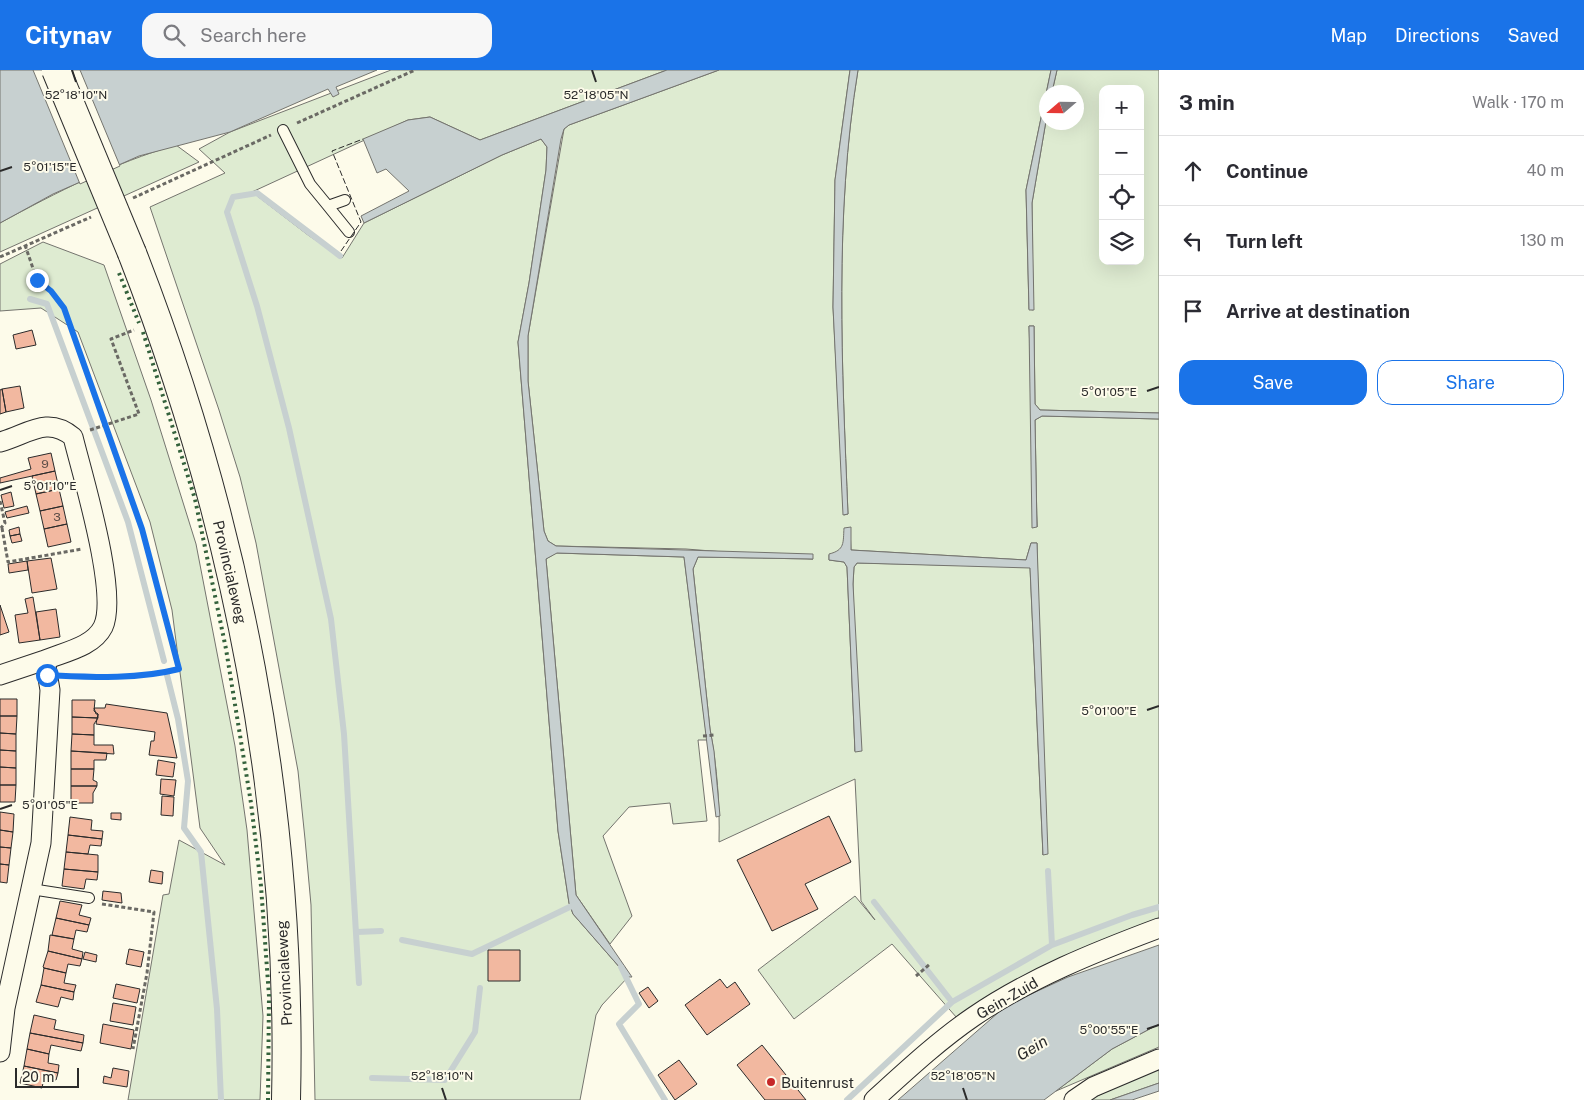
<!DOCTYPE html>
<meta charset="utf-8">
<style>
body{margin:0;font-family:"Public Sans",sans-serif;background:#f7f7f7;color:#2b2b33}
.controls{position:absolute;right:15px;top:15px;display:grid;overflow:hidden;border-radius:10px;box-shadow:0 5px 20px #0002}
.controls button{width:45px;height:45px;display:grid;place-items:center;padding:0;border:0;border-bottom:1px solid #e1e1e2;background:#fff;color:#2b2b33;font:25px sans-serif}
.compass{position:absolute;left:1039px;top:15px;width:45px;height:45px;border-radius:50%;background:#fff;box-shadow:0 5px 20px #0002;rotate:250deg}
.scale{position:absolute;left:15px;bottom:12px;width:64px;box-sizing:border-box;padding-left:5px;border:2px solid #2b2b2b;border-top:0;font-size:14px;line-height:18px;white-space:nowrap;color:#2b2b2b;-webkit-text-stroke:4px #fdfbea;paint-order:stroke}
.stop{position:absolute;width:15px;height:15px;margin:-11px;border:4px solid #1a73e8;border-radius:50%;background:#fff}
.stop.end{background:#1a73e8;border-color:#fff;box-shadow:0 1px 5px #0008}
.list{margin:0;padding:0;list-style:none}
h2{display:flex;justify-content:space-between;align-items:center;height:65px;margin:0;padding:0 20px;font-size:21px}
h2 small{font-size:16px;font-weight:400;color:#7c7c81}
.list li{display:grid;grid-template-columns:32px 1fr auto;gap:15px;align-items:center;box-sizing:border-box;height:70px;padding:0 20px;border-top:1px solid #e1e1e2}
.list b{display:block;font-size:19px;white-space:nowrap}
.list em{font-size:16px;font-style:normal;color:#7c7c81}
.actions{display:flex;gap:10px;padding:15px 20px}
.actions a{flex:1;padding:11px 0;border:1px solid #1a73e8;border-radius:15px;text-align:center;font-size:18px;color:#1a73e8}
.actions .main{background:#1a73e8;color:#fff}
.icon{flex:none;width:28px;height:28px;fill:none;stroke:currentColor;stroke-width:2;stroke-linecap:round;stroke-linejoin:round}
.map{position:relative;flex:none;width:1159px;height:1030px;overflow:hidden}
header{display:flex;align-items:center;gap:30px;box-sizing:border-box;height:70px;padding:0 25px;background:#1a73e8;color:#fff}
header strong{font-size:24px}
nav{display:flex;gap:28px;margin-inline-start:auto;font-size:18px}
.search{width:350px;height:45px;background:#f7f7f7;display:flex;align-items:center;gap:12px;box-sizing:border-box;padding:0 18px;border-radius:15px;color:#7c7c81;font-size:19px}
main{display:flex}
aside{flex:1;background:#fff}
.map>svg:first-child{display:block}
.green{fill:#deebd1;stroke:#74746e;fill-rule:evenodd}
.water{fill:#c7d0d0;stroke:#74746e}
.pier{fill:#fdfbea;stroke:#74746e}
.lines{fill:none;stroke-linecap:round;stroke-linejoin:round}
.stream{stroke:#c7d0d0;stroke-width:6}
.building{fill:#f2b8a0;stroke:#2b2b2b}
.lane-casing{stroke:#2b2b2b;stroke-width:12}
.street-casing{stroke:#2b2b2b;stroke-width:21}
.primary-casing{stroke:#2b2b2b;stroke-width:30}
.path{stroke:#6a6964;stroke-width:3;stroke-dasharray:4 2.5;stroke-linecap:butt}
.lane{stroke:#fdfbea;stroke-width:10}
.street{stroke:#fdfbea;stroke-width:19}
.primary{stroke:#fdfbea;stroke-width:28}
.primary-bridge-casing{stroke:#2b2b2b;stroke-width:30;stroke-linecap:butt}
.primary-bridge{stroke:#fdfbea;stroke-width:28}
.hedge{stroke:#34623c;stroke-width:4;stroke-dasharray:2.5 4;stroke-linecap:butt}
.fence{stroke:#2b2b2b;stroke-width:1;stroke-dasharray:6 2.5;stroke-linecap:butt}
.route{stroke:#1a73e8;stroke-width:6}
.ticks{fill:none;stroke:#2b2b2b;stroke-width:2}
.poi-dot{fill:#c62828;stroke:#fdfbea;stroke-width:2}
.labels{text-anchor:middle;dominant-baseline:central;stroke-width:4;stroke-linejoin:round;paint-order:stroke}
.number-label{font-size:12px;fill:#5d4e48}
.street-label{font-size:15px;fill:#2b2b2b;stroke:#fdfbea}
.poi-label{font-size:15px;fill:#2b2b2b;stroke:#fdfbea;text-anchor:start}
.water-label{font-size:16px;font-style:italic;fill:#2b2b2b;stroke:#fdfbea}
.ticks-label{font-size:12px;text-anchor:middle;fill:#2b2b2b;stroke:#fdfbea;stroke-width:4;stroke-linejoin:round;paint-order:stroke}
</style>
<header>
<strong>Citynav</strong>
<div class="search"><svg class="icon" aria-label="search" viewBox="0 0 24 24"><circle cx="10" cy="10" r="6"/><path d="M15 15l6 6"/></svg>Search here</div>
<nav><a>Map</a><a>Directions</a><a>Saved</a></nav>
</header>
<main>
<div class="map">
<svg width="1159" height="1030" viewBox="0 0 1159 1030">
<rect width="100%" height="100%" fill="#fdfbea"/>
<path class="green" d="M391 0H667L480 70 430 47 408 50 252 122 308 165 342 188 364 153 502 85 541 69 547 77 546 100 529 213 518 272 558 761 569 833 573 844 628 907 602 935 596 945 580 1030H315L311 835 305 769 298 701 256 473 240 407 219 340 150 137 225 103 199 79 230 62Z
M719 0H850L835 110 833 237 844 445 848 444C842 296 834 146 858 0H1051L1026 120 1029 239 1033 240 1032 133 1046 51 1076 52V22H1052L1057 0H1159V343L1040 340 1035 334 1034 256H1029L1037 457 1035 350 1042 346 1159 349V852L957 948 892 874 794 949 758 900 855 826 875 850 861 831 855 709 719 772C720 735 717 696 710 659L693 499 698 487 813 489 686 479 556 476 548 471 544 461 528 311V266L564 59 569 55ZM1103 19H1140V191H1103ZM850 459 851 480 1026 490 1031 473H1037L1043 785 1030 497 857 493 854 497 853 514 855 681 847 497 844 492 829 490V485L840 482Z
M176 75 199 92 0 182V153C57 122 114 93 176 75Z
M43 172 104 195 151 330 196 474 235 676 247 760 263 946 260 1030H128L163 825 169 824 179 770 225 795 200 758 172 540 150 452 78 262 41 238 0 241V194Z
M556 483 684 487 707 670H698L707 751 673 754 670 733 629 737 603 766 632 846 610 874 576 825 546 489Z
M1159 954V977L1056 1021 1112 979Z
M1159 996V1013L1110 1030H1089Z"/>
<path class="water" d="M0 0H377L336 17 339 24 333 27 328 19 230 62 139 86 53 124 0 153Z
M667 0H719L569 55 564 59 561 69 528 266V311L544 461 548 471 556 476 813 484V489L698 487 693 499 710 659 714 681 720 746 716 747 684 487 557 483 546 489 576 825 632 907H628L573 844 569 833 558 761 518 272 529 213 546 100 547 77 541 69 502 85 364 153 361 146 409 121 386 99 377 103 363 69 408 50 430 47 480 70Z
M850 0H858C834 146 842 297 848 444L843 445 833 237 835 110Z
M1051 0H1057L1052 22H1046V51L1032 133 1034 240H1029L1026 120Z
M1029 256H1034L1035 334 1040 340 1159 343V349L1042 346 1035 350 1037 457 1032 458Z
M851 457V480L1026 490 1031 473H1037L1048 784 1043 785 1030 498 857 493 854 497 853 514 862 681 855 682 847 497 844 492 829 490V484C845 480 843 473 844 458Z
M1159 875V954L1112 979 1044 1030H898L1007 935 1068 907Z
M1159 1013V1021L1132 1030H1110Z"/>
<path class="pier" d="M33 0H80L120 96 80 114Z"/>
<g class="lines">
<path class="stream" d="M340 186 257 123 233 127 227 142 257 236 289 358 331 549 344 664 359 913
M30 229 47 234 128 452 164 591
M167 605 178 649 188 711 184 758 201 782 217 939 221 1030
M874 832 952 932
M357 862 381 861
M402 870 472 884 576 834
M1052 875 1132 845 1159 837
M621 897 639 934 619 954 665 1030
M372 1008 445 1010 475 962 480 918
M847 1030 952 932 1052 875 1048 801"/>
</g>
<path class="building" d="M32 260 36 275 16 279 13 265Z
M20 316 24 338 6 342 2 319Z
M2 319 6 342 0 344V320Z
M51 383 55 401 0 413V408L31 399 28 388Z
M55 401 59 419 36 424 32 406Z
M59 419 63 436 40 441 36 424Z
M11 422 14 436 4 438 1 425Z
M27 436 29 443 7 448 5 442Z
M63 436 67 454 44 459 40 441Z
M67 454 71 472 48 477 44 459Z
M19 457 20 464 10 466 9 460Z
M20 464 22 471 12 473 10 466Z
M51 488 57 519 32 523 27 491Z
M27 491 28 500 9 503 8 494Z
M33 527 40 570 19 573 15 545 28 543 25 529Z
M0 535 9 562 0 565Z
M56 539 60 567 40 570 36 542Z
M0 629H17V646H0Z
M72 630H95L94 641 98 644V648L72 647Z
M106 634 167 643 177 688 149 685 151 671H154L155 662 96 654 98 644H96L94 638H105Z
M0 646H17L16 664 0 663Z
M72 647 98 648 94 654V665L72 664Z
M0 663 16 664V681L0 680Z
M72 664 94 665V675H113L114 684 71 681Z
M0 680 16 681V698L0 697Z
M71 681 107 683 106 690H94V699H71Z
M158 690 175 693 173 707 156 705Z
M0 697 16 698V715H0Z
M71 699H94L93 710 97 712V716H71Z
M161 709 176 710 174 726 160 724Z
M0 715H16L15 732H0Z
M71 716H97L93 723V733H71Z
M162 726 174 727 173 746 161 745Z
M0 742 14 744 13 762 0 760Z
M111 743H121V750L111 749Z
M829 746 851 792 805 814 818 839 772 861 737 790Z
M70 747 92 750 91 760 103 761 102 769 68 765Z
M0 760 13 762 11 778 0 777Z
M68 765 102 769 101 776 90 775 88 784 66 782Z
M0 777 11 778 9 795 0 794Z
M66 782 98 785V802L64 799Z
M0 794 9 795 7 813 0 812Z
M64 799 98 802 97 810 86 809 84 819 62 816Z
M151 800 163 802 162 814 149 812Z
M103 821 121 823 122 833 102 830Z
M60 831 82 835 79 845 91 848 89 855 56 848Z
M56 848 89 855 87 862 76 860 74 869 52 865Z
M50 865 74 869 72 879 83 882 82 889 48 881Z
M129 879 144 882 141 897 126 894Z
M488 880H520V911H488Z
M48 881 82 889 80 896 68 894 66 903 44 898 43 897Z
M85 882 97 885 96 892 83 889Z
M44 898 66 903 64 913 76 915 74 922 41 915Z
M720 909 727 918 735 912 750 934 707 965 685 935Z
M116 914 140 919 137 933 113 928Z
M41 915 74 922 73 930 61 927 58 937 36 932Z
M648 917 658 931 649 938 639 923Z
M113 933 136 937 133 955 110 951Z
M34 945 56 950 54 959 84 965 83 973 30 963Z
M103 954 134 960 131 979 100 973Z
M30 963 83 973 81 981 51 975 49 984 27 979Z
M762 975 806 1030H765L737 995Z
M27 979 49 984 48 993 59 995 58 1003 24 996Z
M679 990 697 1014 675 1030 658 1005Z
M24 996 58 1003 56 1010 44 1008 42 1018 20 1013Z
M113 998 129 1001 127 1017 103 1013 104 1006 111 1008Z"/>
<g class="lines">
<defs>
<path id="lane" d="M283 60 310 114 328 136
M345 130 328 136 349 162
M31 819 89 828"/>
<path id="street" d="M0 372C27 365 47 345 73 367 82 404 119 524 103 557 93 577 64 582 45 590
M0 605 45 590 50 620 41 773 5 938 0 982
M874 1030C906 1001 938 971 973 947 1030 908 1095 882 1159 858
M1074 1030 1093 1017 1159 989"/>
<path id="primary" d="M132 183C237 452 293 741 286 1030"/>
</defs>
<use href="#lane" class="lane-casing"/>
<use href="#street" class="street-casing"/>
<use href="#primary" class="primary-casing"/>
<path class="path" d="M297 53 415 0
M133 128 271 65
M25 175 38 213 51 221 64 238 142 459 179 599C142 608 105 608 68 606
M0 187 91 147
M90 360 139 344 111 269 134 260
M0 431 5 453 1 458
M2 458 8 492 82 479
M703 666 714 665
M102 834 154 842 147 903 133 979
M916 906 930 894"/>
<use href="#lane" class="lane"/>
<use href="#street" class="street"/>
<use href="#primary" class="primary"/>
<defs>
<path id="primary-bridge" d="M56 0 132 183"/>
</defs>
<use href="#primary-bridge" class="primary-bridge-casing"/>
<use href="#primary-bridge" class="primary-bridge"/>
<path class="hedge" d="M119 203 139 253
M143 262 195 429 226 579 251 733 261 816 269 926 268 1030"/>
<path class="fence" d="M341 181 361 152 332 81 363 69"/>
</g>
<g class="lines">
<path class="route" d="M37 210 51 221 64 238 142 459 179 599C135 610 91 607 47 605"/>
</g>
<path class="ticks" d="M72 0 76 12M592 0 596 12M0 101 12 97M1147 321 1159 317M0 420 12 416M1147 640 1159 636M0 739 12 735M1147 959 1159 955M442 1018 446 1030M963 1018 967 1030"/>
<circle class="poi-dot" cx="771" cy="1012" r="5"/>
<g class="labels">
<g class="number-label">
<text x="45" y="394">9</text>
<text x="57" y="447">3</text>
</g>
<g class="street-label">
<text transform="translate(230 502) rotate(77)">Provincialeweg</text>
<text transform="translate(284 903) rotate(-93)">Provincialeweg</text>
<text transform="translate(1007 928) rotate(-30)">Gein-Zuid</text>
</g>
<g class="poi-label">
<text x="781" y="1012">Buitenrust</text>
</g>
<g class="water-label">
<text transform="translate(1032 978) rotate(-31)">Gein</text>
</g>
</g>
<g class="ticks-label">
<text x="76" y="29">52°18'10"N</text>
<text x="596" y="29">52°18'05"N</text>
<text x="50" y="101">5°01'15"E</text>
<text x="1109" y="326">5°01'05"E</text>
<text x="50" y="420">5°01'10"E</text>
<text x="1109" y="645">5°01'00"E</text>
<text x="50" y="739">5°01'05"E</text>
<text x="1109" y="964">5°00'55"E</text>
<text x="442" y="1010">52°18'10"N</text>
<text x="963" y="1010">52°18'05"N</text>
</g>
</svg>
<div class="controls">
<button>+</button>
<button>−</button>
<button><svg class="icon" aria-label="locate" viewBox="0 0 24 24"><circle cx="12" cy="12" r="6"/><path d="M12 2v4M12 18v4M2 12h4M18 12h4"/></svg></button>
<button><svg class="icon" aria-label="layers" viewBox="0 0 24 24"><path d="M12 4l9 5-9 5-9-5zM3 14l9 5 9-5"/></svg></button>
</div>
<svg class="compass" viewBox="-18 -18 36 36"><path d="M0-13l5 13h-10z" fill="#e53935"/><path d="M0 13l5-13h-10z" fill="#7c7c81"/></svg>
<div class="scale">20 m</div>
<div class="stop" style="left:47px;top:605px"></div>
<div class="stop end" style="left:37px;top:210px"></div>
</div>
<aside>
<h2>3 min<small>Walk · 170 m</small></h2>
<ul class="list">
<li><svg class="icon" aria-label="ahead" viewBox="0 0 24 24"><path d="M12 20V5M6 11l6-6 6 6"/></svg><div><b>Continue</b></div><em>40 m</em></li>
<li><svg class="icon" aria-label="left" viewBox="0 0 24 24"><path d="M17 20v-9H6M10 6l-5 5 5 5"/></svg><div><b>Turn left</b></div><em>130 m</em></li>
<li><svg class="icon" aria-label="arrive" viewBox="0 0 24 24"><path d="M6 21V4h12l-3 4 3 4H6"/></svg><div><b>Arrive at destination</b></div></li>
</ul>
<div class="actions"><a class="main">Save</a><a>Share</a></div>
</aside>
</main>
